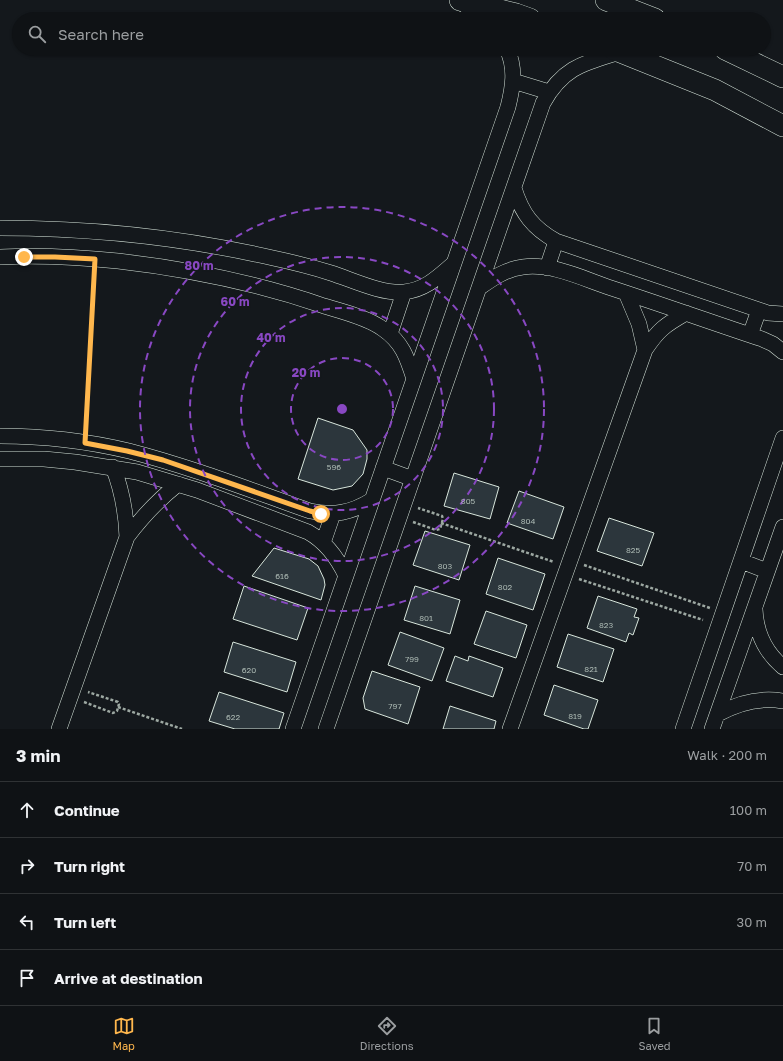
<!DOCTYPE html>
<meta charset="utf-8">
<style>
body{margin:0;font-family:"Golos Text",sans-serif;background:#181b1e;color:#f1f3f6}
.stop{position:absolute;width:12px;height:12px;margin:-9px;border:3px solid #ffb74d;border-radius:50%;background:#fff}
.stop.end{background:#ffb74d;border-color:#fff;box-shadow:0 1px 4px #0008}
.list{margin:0;padding:0;list-style:none}
h2{display:flex;justify-content:space-between;align-items:center;height:52px;margin:0;padding:0 16px;font-size:17px}
h2 small{font-size:13px;font-weight:400;color:#9b9ea0}
.list li{display:grid;grid-template-columns:26px 1fr auto;gap:12px;align-items:center;box-sizing:border-box;height:56px;padding:0 16px;border-top:1px solid #2f3234}
.list b{display:block;font-size:15px;white-space:nowrap}
.list em{font-size:13px;font-style:normal;color:#9b9ea0}
.icon{flex:none;width:22px;height:22px;fill:none;stroke:currentColor;stroke-width:2;stroke-linecap:round;stroke-linejoin:round}
.map{position:relative;flex:none;width:783px;height:729px;overflow:hidden}
.search{position:absolute;background:#0f1215;box-shadow:0 1px 3px #0004;left:12px;right:12px;top:12px;height:44px;display:flex;align-items:center;gap:10px;box-sizing:border-box;padding:0 14px;border-radius:22px;color:#9b9ea0;font-size:15px}
.sheet{height:276px;background:#0f1215}
nav{display:flex;justify-content:space-around;align-items:center;box-sizing:border-box;height:56px;border-top:1px solid #2f3234;background:#0f1215;font-size:11px;color:#9b9ea0}
nav a{display:grid;justify-items:center;gap:2px}
nav .on{color:#ffb74d}
.map>svg:first-child{display:block}
.building{fill:#2c363c;stroke:#d8e6dc}
.lines{fill:none;stroke-linecap:round;stroke-linejoin:round}
.minor-casing{stroke:#d8e6dc;stroke-width:16}
.secondary-casing{stroke:#d8e6dc;stroke-width:22}
.path{stroke:#9da8a2;stroke-width:2.5;stroke-dasharray:3 2;stroke-linecap:butt}
.minor{stroke:#14181c;stroke-width:15}
.secondary{stroke:#14181c;stroke-width:21}
.route{stroke:#ffb74d;stroke-width:5}
.ring{fill:none;stroke:#8948c3;stroke-width:2;stroke-dasharray:7 5}
.labels{text-anchor:middle;dominant-baseline:central;stroke-width:3;stroke-linejoin:round;paint-order:stroke}
.number-label{font-size:8px;fill:#adbab4}
.centre{fill:#8948c3;stroke:#14181c;stroke-width:2}
.ring-label{font-size:12px;text-anchor:middle;font-weight:bold;fill:#8948c3;stroke:#14181c;stroke-width:3;stroke-linejoin:round;paint-order:stroke}
</style>
<div class="map">
<svg width="783" height="729" viewBox="0 0 783 729">
<rect width="100%" height="100%" fill="#14181c"/>
<path class="building" d="M318 418 353 430 367 450V459L363 474 352 486 333 490 298 479Z
M454 473 499 487 490 519 444 506Z
M519 491 564 507 553 539 507 523Z
M609 518 654 533 642 566 597 551Z
M425 531 470 545 459 580 413 565Z
M274 548 309 559 318 566 324 579 325 585 321 600 252 576Z
M498 558 545 574 533 610 486 594Z
M244 586 308 608 297 640 233 619Z
M415 586 460 600 450 634 404 620Z
M598 596 637 609 634 617 639 618 633 635 629 633 626 642 587 628Z
M486 611 527 625 516 658 474 644Z
M400 632 444 648 432 681 388 665Z
M568 634 614 649 603 682 557 667Z
M233 642 296 662 287 692 224 672Z
M455 656 468 661 469 656 503 668 493 697 446 681Z
M372 671 420 687 408 724 365 709 363 698Z
M554 685 598 700 588 729H584L544 715Z
M219 692 284 713 279 729H235L209 721Z
M450 706 496 721 494 729H443Z"/>
<g class="lines">
<defs>
<path id="minor" d="M462 3 482 19
M513 81 549 92
M514 188C522 214 533 228 556 241L768 313 783 314
M0 228C94 228 181 237 273 258 292 262 312 267 331 273 353 280 381 294 404 292 425 290 438 277 453 264
M0 257C39 255 79 257 118 261 188 269 257 283 324 306 341 311 369 318 383 329 402 342 407 357 414 379
M547 268 556 241
M479 288C493 278 506 269 523 267 551 263 582 278 608 287 660 304 711 322 762 339L773 344 783 352
M626 293 639 324 645 350
M390 334 404 292
M750 335 759 310
M0 436C43 436 87 441 129 451 191 467 250 490 310 511 334 516 351 513 372 500
M0 459H44L75 462 137 472 197 490 308 532C326 542 337 557 346 576
M113 467C122 490 126 512 127 537
M383 468 413 479
M323 543 333 514
M741 561 767 571
M755 609C756 632 765 652 783 667
M718 714C738 703 759 697 783 701
M59 729 127 537C142 517 158 500 178 484
M293 729 508 107C513 87 516 68 507 49
M326 729 543 103C563 67 584 63 620 52
M510 729 645 350C658 330 665 325 686 313
M683 729 783 438
M712 729 783 527"/>
<path id="secondary" d="M460 0 516 14 530 19
M606 0 655 19
M613 49 715 90 783 126
M725 49 783 77"/>
</defs>
<use href="#minor" class="minor-casing"/>
<use href="#secondary" class="secondary-casing"/>
<path class="path" d="M86 428 94 273
M413 522 436 530 440 529 443 519 442 516 418 508
M441 523 554 562
M584 565 710 608
M579 579 703 620
M84 702 113 713 117 711 119 704 118 702 88 692
M118 707 182 729"/>
<use href="#minor" class="minor"/>
<use href="#secondary" class="secondary"/>
</g>
<g class="lines">
<path class="route" d="M24 257H55L95 259 85 443 127 451 163 460 310 511 321 514"/>
</g>
<g class="ring">
<circle cx="342" cy="409" r="51"/>
<circle cx="342" cy="409" r="101"/>
<circle cx="342" cy="409" r="152"/>
<circle cx="342" cy="409" r="202"/>
</g>
<g class="labels">
<g class="number-label">
<text x="334" y="467">596</text>
<text x="468" y="501">805</text>
<text x="528" y="521">804</text>
<text x="633" y="550">825</text>
<text x="445" y="566">803</text>
<text x="282" y="576">616</text>
<text x="505" y="587">802</text>
<text x="426" y="618">801</text>
<text x="606" y="625">823</text>
<text x="412" y="659">799</text>
<text x="591" y="669">821</text>
<text x="249" y="670">620</text>
<text x="395" y="706">797</text>
<text x="575" y="716">819</text>
<text x="233" y="717">622</text>
</g>
</g>
<circle cx="342" cy="409" r="6" class="centre"/>
<g class="ring-label">
<text x="199" y="270">80 m</text>
<text x="235" y="306">60 m</text>
<text x="271" y="342">40 m</text>
<text x="306" y="377">20 m</text>
</g>
</svg>
<div class="stop" style="left:321px;top:514px"></div>
<div class="stop end" style="left:24px;top:257px"></div>
<div class="search"><svg class="icon" aria-label="search" viewBox="0 0 24 24"><circle cx="10" cy="10" r="6"/><path d="M15 15l6 6"/></svg>Search here</div>
</div>
<section class="sheet">
<h2>3 min<small>Walk · 200 m</small></h2>
<ul class="list">
<li><svg class="icon" aria-label="ahead" viewBox="0 0 24 24"><path d="M12 20V5M6 11l6-6 6 6"/></svg><div><b>Continue</b></div><em>100 m</em></li>
<li><svg class="icon" aria-label="right" viewBox="0 0 24 24"><path d="M7 20v-9h11M14 6l5 5-5 5"/></svg><div><b>Turn right</b></div><em>70 m</em></li>
<li><svg class="icon" aria-label="left" viewBox="0 0 24 24"><path d="M17 20v-9H6M10 6l-5 5 5 5"/></svg><div><b>Turn left</b></div><em>30 m</em></li>
<li><svg class="icon" aria-label="arrive" viewBox="0 0 24 24"><path d="M6 21V4h12l-3 4 3 4H6"/></svg><div><b>Arrive at destination</b></div></li>
</ul>
</section>
<nav>
<a class="on"><svg class="icon" aria-label="map" viewBox="0 0 24 24"><path d="M3 6l6-2 6 2 6-2v14l-6 2-6-2-6 2zM9 4v14M15 6v14"/></svg>Map</a>
<a><svg class="icon" aria-label="directions" viewBox="0 0 24 24"><path d="M12 3l9 9-9 9-9-9zM9 14v-3h6M13 9l2 2-2 2"/></svg>Directions</a>
<a><svg class="icon" aria-label="saved" viewBox="0 0 24 24"><path d="M7 4h10v16l-5-4-5 4z"/></svg>Saved</a>
</nav>
